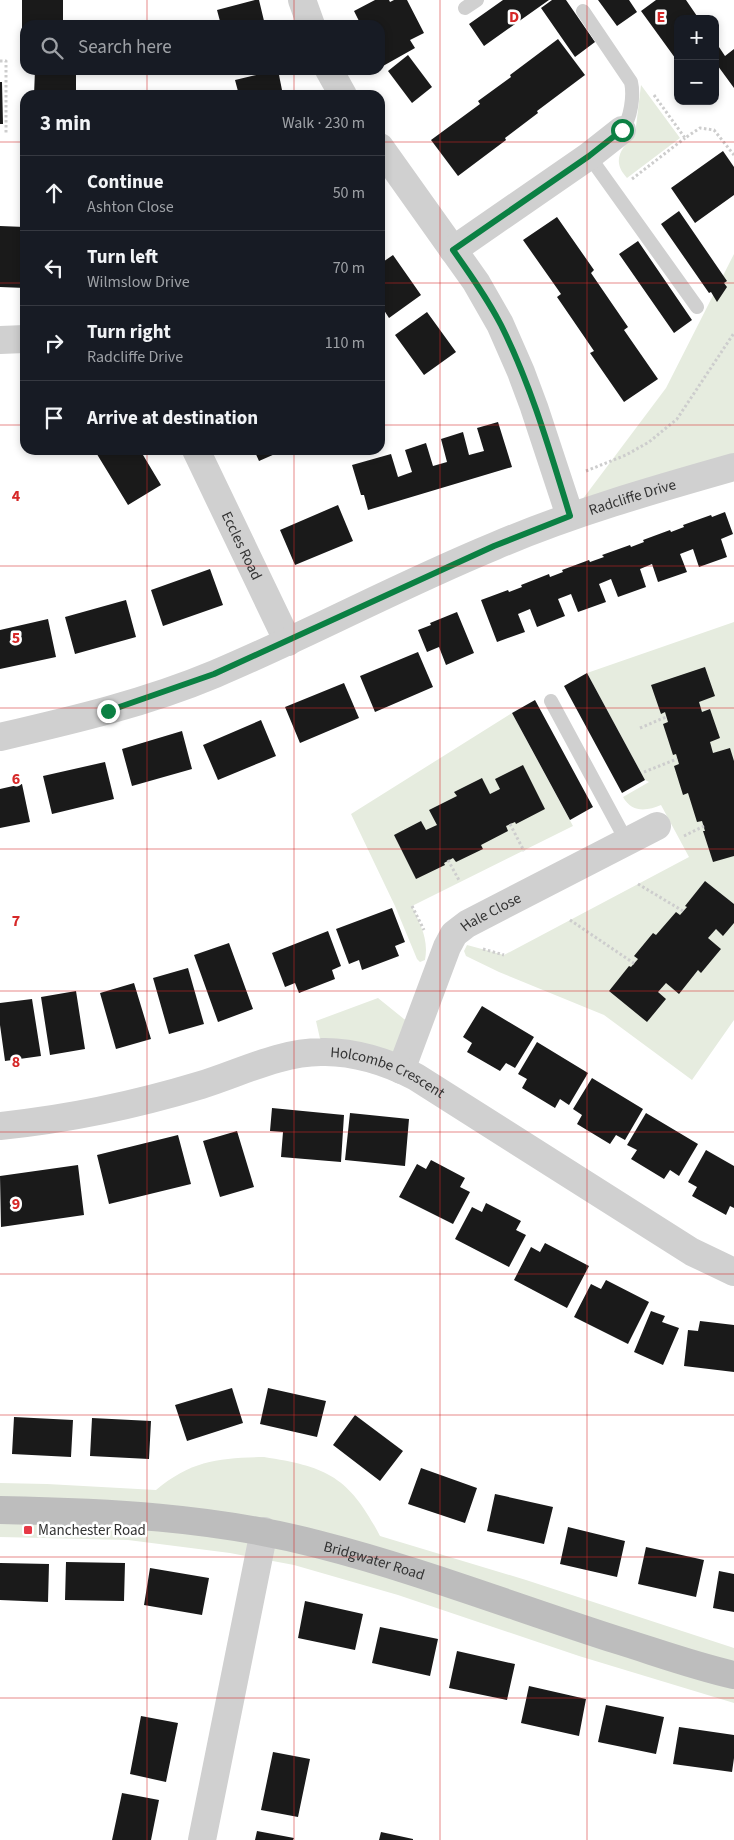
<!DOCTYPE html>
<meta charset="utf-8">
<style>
body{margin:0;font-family:"Source Sans 3",sans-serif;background:#20242c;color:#f1f3f6}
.controls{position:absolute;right:15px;top:15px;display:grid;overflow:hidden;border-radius:10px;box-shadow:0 2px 8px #0003}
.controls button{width:45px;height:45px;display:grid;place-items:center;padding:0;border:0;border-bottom:1px solid #363941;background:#171b24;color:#f1f3f6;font:25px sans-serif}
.stop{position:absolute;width:15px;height:15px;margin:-11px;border:4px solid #0b8043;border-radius:50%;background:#fff}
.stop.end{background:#0b8043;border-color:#fff;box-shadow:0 1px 5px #0008}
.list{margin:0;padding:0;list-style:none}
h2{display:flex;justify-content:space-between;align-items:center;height:65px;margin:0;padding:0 20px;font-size:21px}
h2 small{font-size:16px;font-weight:400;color:#9ea1a6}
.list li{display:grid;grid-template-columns:32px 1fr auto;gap:15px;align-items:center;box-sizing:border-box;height:75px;padding:0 20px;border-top:1px solid #363941}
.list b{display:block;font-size:19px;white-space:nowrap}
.list p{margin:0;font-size:16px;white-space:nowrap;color:#9ea1a6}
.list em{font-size:16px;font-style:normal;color:#9ea1a6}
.icon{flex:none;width:28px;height:28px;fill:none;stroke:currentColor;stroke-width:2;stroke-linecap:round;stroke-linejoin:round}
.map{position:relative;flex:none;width:734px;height:1840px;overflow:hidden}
.search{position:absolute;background:#171b24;box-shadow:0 2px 8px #0003;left:20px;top:20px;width:365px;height:55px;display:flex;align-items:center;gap:12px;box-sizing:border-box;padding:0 18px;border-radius:15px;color:#9ea1a6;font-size:19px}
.panel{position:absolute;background:#171b24;box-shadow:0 2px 8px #0003;left:20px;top:90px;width:365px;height:365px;border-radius:15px}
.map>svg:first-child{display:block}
.green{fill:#e6ecdf}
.building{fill:#1a1a1a}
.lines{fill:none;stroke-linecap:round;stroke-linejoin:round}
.path{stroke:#cdcdcd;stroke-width:3;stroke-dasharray:2.5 2.5;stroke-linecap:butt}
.lane{stroke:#d0d0d0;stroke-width:14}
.street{stroke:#d0d0d0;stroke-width:28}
.secondary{stroke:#bdbdbd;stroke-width:28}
.route{stroke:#0b8043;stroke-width:6}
.grid{fill:none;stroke:#d62828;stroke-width:1;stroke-opacity:0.55}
.poi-dot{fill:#e63946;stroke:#fff;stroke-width:2}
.labels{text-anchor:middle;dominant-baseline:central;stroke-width:5;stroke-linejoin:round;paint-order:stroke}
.street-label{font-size:15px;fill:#333;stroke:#fff}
.poi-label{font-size:15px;fill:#333;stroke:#fff;text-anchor:start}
.grid-label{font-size:16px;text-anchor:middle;font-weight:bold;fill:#d62828;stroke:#fff;stroke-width:5;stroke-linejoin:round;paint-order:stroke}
</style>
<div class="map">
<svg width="734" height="1840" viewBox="0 0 734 1840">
<rect width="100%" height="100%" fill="#fff"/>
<path class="green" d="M641 85 680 138 627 178C611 161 621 148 635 135Z
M734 254V467L570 516 666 388Z
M734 622V1020L692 1080 604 1015 499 972 466 956 464 951 467 945 504 955 689 857 661 805C647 811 632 813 623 797L649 782 645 780 587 673Z
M512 713 573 826 412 906C420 925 429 938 425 960L420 962 417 959 395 906 351 814Z
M378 998 404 1019 418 1025 401 1070 323 1052 316 1021Z
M264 1457C328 1467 349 1477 380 1536L526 1580 734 1648V1703L579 1656 398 1595 294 1565 230 1553 128 1540 0 1537V1483L47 1484 156 1490C192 1460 219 1458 264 1457Z"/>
<path class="building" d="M22 0H63V25H25V54H22Z
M255 0H259L265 25H221L217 10Z
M375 0H389L390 2 394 0H407L424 33 410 40 415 48 383 66 380 61V25H361L354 11Z
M503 0H549L484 46 469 24Z
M552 0H566L595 42 575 57 541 8Z
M598 0H629L637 12 617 26Z
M656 0H686L699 19H678V62L641 11Z
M558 39 585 75 537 111 538 113 505 138 506 140 458 176 431 140 480 104 478 101 511 77 510 75Z
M715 41 725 56 734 49V88L715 62Z
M408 55 432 87 412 103 388 71Z
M35 70H76V95H34Z
M278 70 283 95H239L235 80Z
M0 82H2L3 124H0Z
M723 151 734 167V195L695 223 671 188Z
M679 211 727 281 724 283 727 287 717 302 711 292 709 293 661 224Z
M557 217 594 270 591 273 628 327 624 330 658 379 624 402 590 353 594 351 557 297 561 294 523 240Z
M0 226 25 227V288L0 287Z
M638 241 692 320 674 333 619 254Z
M393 255 421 295 389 318 380 304V264Z
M427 312 456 352 424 375 395 335Z
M498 422 512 467 368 510 364 495H361L352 465 391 454 398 477 412 472 405 450 426 443 433 466 447 462 441 439 463 432 469 455 484 451 477 428Z
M97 450H140L161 485 128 505 95 451Z
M254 450H284L259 461Z
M338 505 353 541 295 565 280 530Z
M725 512 733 534 721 539 727 557 699 567 693 549 680 554 687 572 658 582 652 564 640 569 646 587 618 597 611 579 599 584 606 602 578 612 571 594 558 599 565 616 537 627 530 609 518 614 525 632 497 642 481 600 508 590 509 592 522 587 521 585 549 574 550 577 563 572 562 570 589 560 590 562 604 557 602 555 630 545 631 547 644 542 643 540 670 530 671 532 684 527 683 525 711 515 712 517Z
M210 569 223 605 163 626 151 590Z
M126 600 136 637 75 654 65 617Z
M457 612 474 653 446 665 439 647 427 652 418 630 431 625 430 623Z
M48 619 56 657 0 669V630Z
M418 652 433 687 375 712 360 676Z
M705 667 715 696 699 702 702 712 710 709 720 738 710 742 713 753 730 748 734 761V856L713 862 703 831H705L702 821 697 822 688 793 683 795 674 766 679 764 676 754 673 755 663 724 668 722 665 712 661 714 651 685Z
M587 673 645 780 622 793 564 686Z
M344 683 359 718 300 743 285 707Z
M535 700 593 807 570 820 512 713Z
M261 720 276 756 218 780 203 745Z
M182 731 192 769 132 786 122 749Z
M105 762 114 799 52 814 43 776Z
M523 765 545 809 516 824 515 822 506 826 508 831 481 845 483 849 456 862 453 858 444 863 445 865 416 879 394 835 421 821 426 830 437 825 429 810 457 796 454 792 482 778 490 794 500 789 495 779Z
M22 784 30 822 0 828V789Z
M705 881 734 904V923L723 936 716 929 708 938 721 949 701 973 698 970 679 994 666 983 658 992 666 999 647 1022 609 991 629 966 631 967 638 959 634 956 653 933 656 935 676 912 680 915 687 907 685 906Z
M392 908 405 942 395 946 399 956 362 970 359 960 349 964 336 929Z
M328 931 341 966 332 970 335 979 299 993 295 983 285 987 272 953Z
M229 943 253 1009 218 1022 194 955Z
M188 968 204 1024 169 1034 153 978Z
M134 983 151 1039 116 1049 100 993Z
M76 991 85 1049 50 1055 41 997Z
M32 999 41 1056 5 1061 0 1025V1003Z
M482 1006 534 1037 515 1068 506 1063 500 1071 467 1052 472 1043 463 1037Z
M537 1042 588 1073 569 1105 560 1099 555 1108 522 1088 527 1079 518 1074Z
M592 1078 643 1109 625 1140 616 1135 610 1144 577 1124 582 1115 573 1109Z
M272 1108 344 1115 341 1162 281 1157 283 1132 270 1131Z
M350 1113 409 1119 405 1166 345 1160Z
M646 1113 698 1144 679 1176 670 1170 664 1179 631 1159 637 1150 627 1145Z
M237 1131 254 1187 220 1197 203 1141Z
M178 1135 191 1184 109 1204 97 1155Z
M706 1150 734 1166V1208L730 1206 726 1215 692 1196 697 1187 688 1182Z
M431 1160 465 1178 460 1187 470 1192 453 1224 399 1197 417 1164 426 1169Z
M78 1165 84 1215 1 1227 0 1176Z
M486 1203 521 1221 516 1230 526 1235 509 1267 455 1239 472 1207 482 1212Z
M545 1243 589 1266 567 1308 514 1280 531 1247 540 1252Z
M606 1280 649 1302 628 1344 574 1317 591 1284 601 1289Z
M651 1311 665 1316 662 1322 679 1328 663 1365 634 1352Z
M700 1321 734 1325V1372L684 1366 688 1330 698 1331Z
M232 1388 243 1423 187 1441 175 1405Z
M268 1388 326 1401 317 1437 260 1424Z
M355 1415 403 1451 380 1481 333 1445Z
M14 1417 73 1420 71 1457 12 1454Z
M92 1418 151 1421 149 1459 90 1456Z
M421 1468 477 1488 465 1523 408 1504Z
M495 1494 553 1507 544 1544 487 1531Z
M568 1527 625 1541 617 1577 560 1564Z
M646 1547 704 1560 696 1597 638 1584Z
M66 1562 125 1563 124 1601 65 1600Z
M0 1563 49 1564 48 1602 0 1600Z
M150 1568 209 1578 202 1615 144 1605Z
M719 1571 734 1574V1612L713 1608Z
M305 1601 363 1614 355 1650 298 1638Z
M380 1627 438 1639 430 1676 372 1663Z
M457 1651 515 1664 507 1700 449 1688Z
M529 1686 586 1699 579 1736 521 1723Z
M606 1705 664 1717 656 1754 598 1742Z
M141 1716 178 1723 166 1782 130 1774Z
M679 1727 734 1735V1758L732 1772 673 1764Z
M273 1752 310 1759 298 1817 261 1810Z
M122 1793 159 1800 151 1840H112Z
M257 1831 294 1838 293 1840H255Z
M381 1832 413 1839V1840H379Z"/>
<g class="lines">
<path class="path" d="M0 61H6V133
M654 95 685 138 700 128 714 130 734 155
M632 179 685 138
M586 471 626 455 649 442 677 419 734 333
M640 728 666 717
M644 772 677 759
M510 824 524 851
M684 836 704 826
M448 860 460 882
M638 884 683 911
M412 906 424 930
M570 920 635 964
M483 949 504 955"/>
<path class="lane" d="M465 8 477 0
M583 11 631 82C634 95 631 119 622 130
M589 156 697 307
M551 701 627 842"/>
<g class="street">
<path d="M302 0 311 25"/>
<path d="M329 70 343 95"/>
<path d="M380 147 476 282 500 324 521 372 534 407 570 516"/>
<path d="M453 250 589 156 622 130"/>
<path d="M0 340 25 339"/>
<path id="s1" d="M196 450 288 642"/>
<path id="s2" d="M0 737C73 720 146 703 215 674 310 634 400 585 495 546 572 513 653 490 734 467"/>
<path id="s3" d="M401 1070 447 947 454 934 467 924 657 826"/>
<path id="s4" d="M0 1126C68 1119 135 1105 201 1085 240 1073 280 1052 321 1052 353 1051 388 1062 416 1077L692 1252 734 1272"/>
<path d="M202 1840 264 1531"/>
</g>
<path class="secondary" id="s5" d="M0 1510C106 1512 213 1517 317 1544 419 1570 517 1608 617 1640 656 1652 694 1666 734 1675"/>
</g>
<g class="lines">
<path class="route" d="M108 711 214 674 494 546 570 516C550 451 531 385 501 325 487 298 470 274 453 250L589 156 622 130"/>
</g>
<path class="grid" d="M147 0V25M294 0V25M440 0V1840M587 0V1840M147 70V95M294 70V95M0 142H25M380 142H734M0 283H25M380 283H734M0 425H25M380 425H734M147 450V1840M294 450V1840M0 566H734M0 708H734M0 849H734M0 991H734M0 1132H734M0 1274H734M0 1415H734M0 1557H734M0 1698H734"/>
<rect class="poi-dot" x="23" y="1525" width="10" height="10" rx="2.5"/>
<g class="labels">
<g class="street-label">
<text stroke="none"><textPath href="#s2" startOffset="678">Radcliffe Drive</textPath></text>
<text stroke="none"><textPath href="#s1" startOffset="106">Eccles Road</textPath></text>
<text stroke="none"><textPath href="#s3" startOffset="189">Hale Close</textPath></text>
<text stroke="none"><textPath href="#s4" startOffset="401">Holcombe Crescent</textPath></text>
<text stroke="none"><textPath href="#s5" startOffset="379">Bridgwater Road</textPath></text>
</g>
<g class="poi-label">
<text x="38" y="1530">Manchester Road</text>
</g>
</g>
<g class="grid-label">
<text x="514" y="22">D</text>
<text x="661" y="22">E</text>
<text x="16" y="501">4</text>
<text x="16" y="643">5</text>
<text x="16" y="784">6</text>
<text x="16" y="926">7</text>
<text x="16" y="1067">8</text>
<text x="16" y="1209">9</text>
</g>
</svg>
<div class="controls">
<button>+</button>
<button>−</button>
</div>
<div class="stop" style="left:622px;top:130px"></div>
<div class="stop end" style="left:108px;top:711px"></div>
<div class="search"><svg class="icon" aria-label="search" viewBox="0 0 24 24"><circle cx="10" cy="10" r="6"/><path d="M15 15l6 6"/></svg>Search here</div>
<section class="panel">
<h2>3 min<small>Walk · 230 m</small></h2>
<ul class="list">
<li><svg class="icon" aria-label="ahead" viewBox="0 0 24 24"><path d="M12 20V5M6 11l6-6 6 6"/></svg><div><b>Continue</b><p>Ashton Close</p></div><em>50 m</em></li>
<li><svg class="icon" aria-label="left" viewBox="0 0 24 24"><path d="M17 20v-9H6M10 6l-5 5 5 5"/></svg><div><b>Turn left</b><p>Wilmslow Drive</p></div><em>70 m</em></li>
<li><svg class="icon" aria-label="right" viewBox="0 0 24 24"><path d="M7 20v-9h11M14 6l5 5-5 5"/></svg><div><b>Turn right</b><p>Radcliffe Drive</p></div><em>110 m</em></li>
<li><svg class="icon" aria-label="arrive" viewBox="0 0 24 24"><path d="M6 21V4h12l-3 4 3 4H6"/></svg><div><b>Arrive at destination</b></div></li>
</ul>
</section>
</div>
